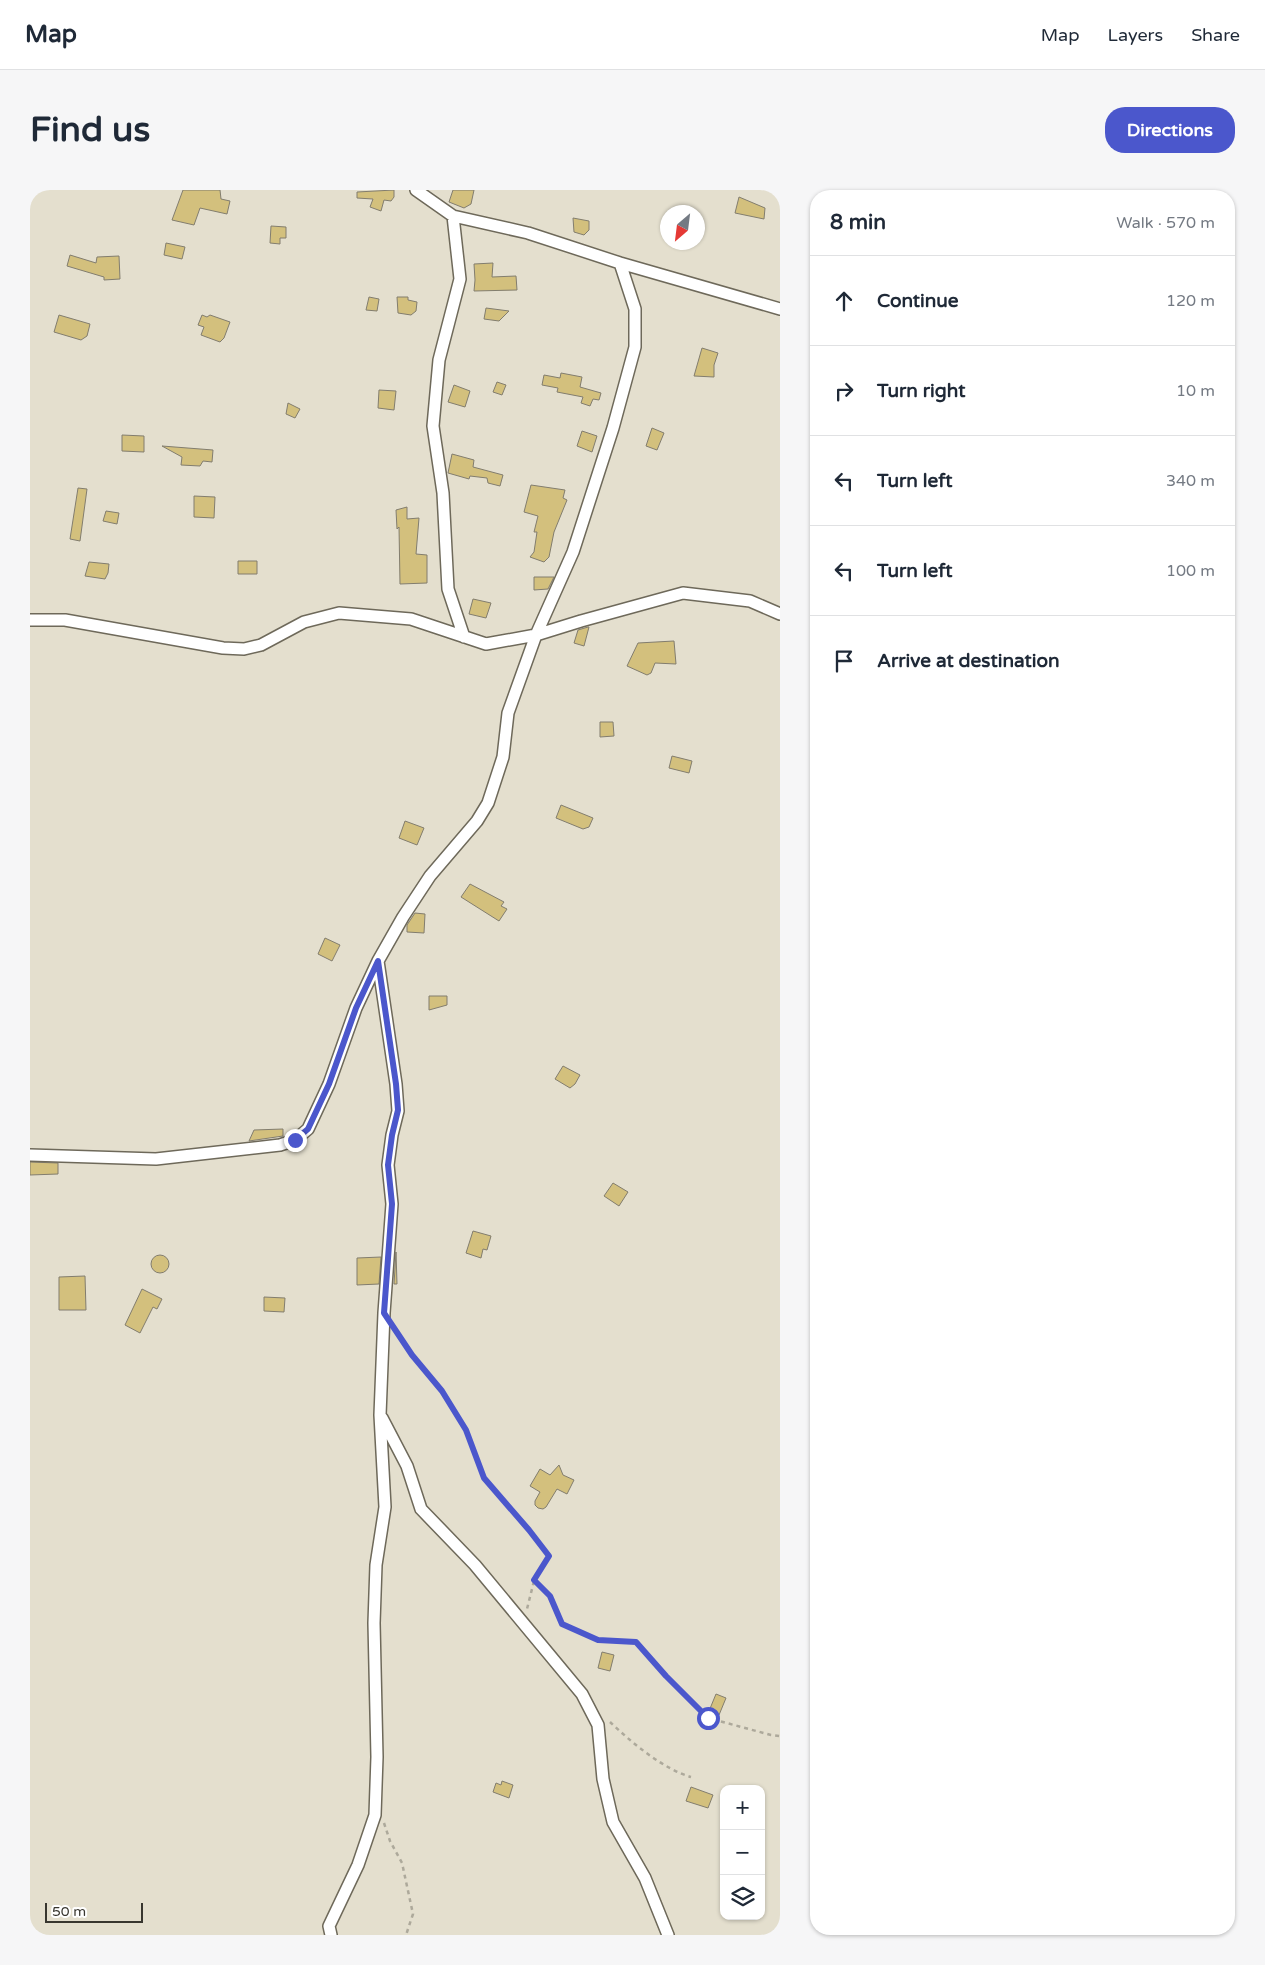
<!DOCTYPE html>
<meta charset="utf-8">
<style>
body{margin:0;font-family:"Varela Round",sans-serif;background:#f6f6f7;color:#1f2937}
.controls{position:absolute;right:15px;bottom:15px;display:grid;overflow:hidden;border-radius:10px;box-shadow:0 1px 4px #0004}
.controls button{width:45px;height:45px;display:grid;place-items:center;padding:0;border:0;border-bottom:1px solid #e0e1e3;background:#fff;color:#1f2937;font:25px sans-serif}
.compass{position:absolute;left:630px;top:15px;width:45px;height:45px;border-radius:50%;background:#fff;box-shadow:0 1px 4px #0004;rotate:208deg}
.scale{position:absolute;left:15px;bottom:12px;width:98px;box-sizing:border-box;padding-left:5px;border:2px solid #38362f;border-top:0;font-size:14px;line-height:18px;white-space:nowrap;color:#38362f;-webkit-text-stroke:4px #fff;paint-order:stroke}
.stop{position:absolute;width:15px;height:15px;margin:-11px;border:4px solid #4b57cc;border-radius:50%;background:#fff}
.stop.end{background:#4b57cc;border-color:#fff;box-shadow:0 1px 5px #0008}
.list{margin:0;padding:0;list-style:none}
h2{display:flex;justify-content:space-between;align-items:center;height:65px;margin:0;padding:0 20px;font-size:21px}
h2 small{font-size:16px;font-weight:400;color:#747a83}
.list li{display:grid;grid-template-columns:32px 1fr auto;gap:15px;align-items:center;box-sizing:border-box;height:90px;padding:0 20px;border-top:1px solid #e0e1e3}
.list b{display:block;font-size:19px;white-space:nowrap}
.list em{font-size:16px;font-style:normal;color:#747a83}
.icon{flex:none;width:28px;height:28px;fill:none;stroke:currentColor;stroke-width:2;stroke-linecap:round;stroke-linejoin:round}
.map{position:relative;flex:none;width:750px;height:1745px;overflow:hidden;border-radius:20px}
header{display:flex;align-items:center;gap:30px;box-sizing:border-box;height:70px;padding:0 25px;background:#fff;border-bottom:1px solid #e0e1e3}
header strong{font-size:24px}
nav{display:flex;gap:28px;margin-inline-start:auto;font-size:18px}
.intro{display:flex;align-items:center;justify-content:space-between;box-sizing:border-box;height:120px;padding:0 30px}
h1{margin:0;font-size:35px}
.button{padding:12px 22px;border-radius:20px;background:#4b57cc;color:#fff;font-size:18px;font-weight:700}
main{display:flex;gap:30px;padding:0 30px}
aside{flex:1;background:#fff;border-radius:20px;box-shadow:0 1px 4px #0004}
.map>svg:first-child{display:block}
.building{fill:#d3c07d;stroke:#827d6e}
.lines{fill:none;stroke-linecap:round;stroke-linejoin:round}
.street-casing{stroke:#6e695a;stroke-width:14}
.path{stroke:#ada99b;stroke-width:2.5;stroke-dasharray:4 4;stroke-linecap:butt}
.street{stroke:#fff;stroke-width:11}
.route{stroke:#4b57cc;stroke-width:6}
</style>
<header>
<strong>Map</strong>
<nav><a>Map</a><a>Layers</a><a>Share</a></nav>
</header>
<div class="intro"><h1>Find us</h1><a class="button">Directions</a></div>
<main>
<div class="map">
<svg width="750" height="1745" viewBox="0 0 750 1745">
<rect width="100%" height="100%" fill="#e4dfce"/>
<path class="building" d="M153 0H190L191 9 200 11 197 24 170 18 164 35 142 30Z
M364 0V7L361 11 354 10 351 21 340 17 343 9 327 8V2Z
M423 0H444L441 14 434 18 419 12Z
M709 7 735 18 734 29 705 23Z
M543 28 559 31V40L554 45 544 42Z
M241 36 256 37V48H250V54L240 53Z
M136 53 155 57 152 69 134 65Z
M40 65 66 73 67 67 89 66 90 89 74 90V87L37 76Z
M463 73 462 87 486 86 487 100 444 101 445 90 444 74Z
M339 107 349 109 347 121 336 120Z
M367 107H378V110L387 112 386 121 381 125 368 123Z
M456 118 479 121 469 131 454 129Z
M29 125 60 134 57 146 51 150 24 142Z
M172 125 177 127 180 125 200 132 194 148 190 152 171 145 174 137 168 135Z
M672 158 688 163 684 175V187L664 186Z
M531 183 552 187 550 197 571 203 569 210 563 209 560 216 551 213 553 207 527 202 528 198 512 195 514 185 530 188Z
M467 192 476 195 472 205 463 202Z
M424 195 440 201 435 217 418 212Z
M349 200 366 201 364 220 348 218Z
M258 213 270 219 265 228 256 224Z
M622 238 634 243 627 260 616 256Z
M552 241 567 246 562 262 547 256Z
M92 245 114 246V262L92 261Z
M132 256 183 260 182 272 173 271 170 276 151 275 152 267Z
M422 264 444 270 443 277 473 285 470 296 458 293 457 288 440 286 439 289 418 283Z
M501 295 535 300 533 308 537 310 524 342 519 367 514 372 500 367 504 362 507 342H504L508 326 494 322Z
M48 298 57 299 50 351 40 349Z
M164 306 185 307 184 328 164 327Z
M377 317V329L389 328 386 364 397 365V393L370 394 369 337 367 339 366 320Z
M76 321 89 323 87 334 73 331Z
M208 371H227V384H208Z
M59 372 79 374 78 383 75 389 55 386Z
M504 387H524L518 399 504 400Z
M443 409 461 413 456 428 439 424Z
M558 437H559L554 456 544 453 548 440Z
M644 451 646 474 625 473 621 483 617 485 597 476 608 453Z
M570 532H583L584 546 570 547Z
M642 566 662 571 659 583 639 578Z
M531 615 563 628 559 637 553 639 526 628Z
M375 631 394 638 387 655 369 648Z
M440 694 474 712 471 716 477 719 469 731 431 707Z
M385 723 395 724 394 743 377 742V735Z
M295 748 310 755 302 771 288 764Z
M399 806H417V815L399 820Z
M533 876 550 885 545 894 540 898 525 889Z
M253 939V946L219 951 224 940Z
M0 972 28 973V984L0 985Z
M583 993 598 1002 589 1016 574 1006Z
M443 1041 461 1046 457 1060 453 1059 451 1068 436 1063Z
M366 1062 367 1094H364Z
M121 1074a9 9 0 1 1 18 0a9 9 0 1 1-18 0Z
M351 1067 349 1094 327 1095V1068Z
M55 1086 56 1120H29V1087Z
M112 1099 132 1109 127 1119 123 1117 110 1143 95 1135Z
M234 1107 255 1108 254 1122 234 1121Z
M529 1275 533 1285 544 1290 537 1304 527 1299 516 1317 513 1319 508 1318 505 1315V1311L510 1302 500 1296 510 1279 520 1285Z
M572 1462 584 1465 580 1481 568 1478Z
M686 1504 696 1508 689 1525 679 1521Z
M472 1591 483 1595 479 1608 463 1602 466 1593 471 1595Z
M661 1597 683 1605 678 1618 656 1611Z"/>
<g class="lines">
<defs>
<path id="street" d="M386 0 423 26 498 43 590 73 750 119
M423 26 430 89 409 170 403 236 413 303 418 399 434 447
M0 430H35L193 458 214 459 231 455 274 432 309 423 381 429 456 454 506 445 551 431 653 403 720 411 750 424
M0 965 126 969 250 955 265 950 278 939 299 894 326 818 348 771 373 727 400 686 447 631 458 613 473 567 478 523 506 445 543 362 583 238 605 157V119L590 73
M352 1228 377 1276 391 1319 445 1375 552 1504 568 1535 573 1589 583 1632 615 1688 638 1745
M301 1745 299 1736 328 1675 345 1625 347 1567 344 1433 346 1375 355 1317 350 1225 354 1123 362 1014 358 975 362 945 368 921 366 894 348 771"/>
</defs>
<use href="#street" class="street-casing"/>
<path class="path" d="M366 1141 381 1165 412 1201 436 1240 454 1288 499 1340 519 1366 504 1391 497 1419
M504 1391 520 1406 532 1434 568 1450 606 1452 636 1486 678 1528 741 1545 750 1546
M580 1532C601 1552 633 1579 661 1587
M354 1633 360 1651 372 1673 383 1724 376 1745"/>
<use href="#street" class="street"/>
</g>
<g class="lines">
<path class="route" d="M265 950 278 939 299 894 326 818 348 771 366 894 368 920 362 945 358 975 362 1014 354 1123 382 1165 412 1201 436 1240 454 1288 499 1340 519 1366 504 1390 520 1406 532 1434 568 1450 606 1452 636 1486 678 1528"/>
</g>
</svg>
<div class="controls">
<button>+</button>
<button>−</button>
<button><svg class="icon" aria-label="layers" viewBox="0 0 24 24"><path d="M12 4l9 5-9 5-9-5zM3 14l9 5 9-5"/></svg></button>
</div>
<svg class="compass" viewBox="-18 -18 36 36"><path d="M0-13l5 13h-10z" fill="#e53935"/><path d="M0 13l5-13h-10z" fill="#747a83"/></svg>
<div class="scale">50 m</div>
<div class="stop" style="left:678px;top:1528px"></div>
<div class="stop end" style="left:265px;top:950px"></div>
</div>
<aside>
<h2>8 min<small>Walk · 570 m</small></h2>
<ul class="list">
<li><svg class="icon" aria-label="ahead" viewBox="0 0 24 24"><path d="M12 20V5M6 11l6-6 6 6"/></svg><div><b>Continue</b></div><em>120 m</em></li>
<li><svg class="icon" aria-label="right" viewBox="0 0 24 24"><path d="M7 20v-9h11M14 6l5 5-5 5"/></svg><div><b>Turn right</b></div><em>10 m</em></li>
<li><svg class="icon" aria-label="left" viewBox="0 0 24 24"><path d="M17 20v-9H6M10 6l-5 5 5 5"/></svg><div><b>Turn left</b></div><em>340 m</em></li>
<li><svg class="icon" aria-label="left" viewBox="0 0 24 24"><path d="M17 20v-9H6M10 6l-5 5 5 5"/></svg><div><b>Turn left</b></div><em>100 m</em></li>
<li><svg class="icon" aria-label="arrive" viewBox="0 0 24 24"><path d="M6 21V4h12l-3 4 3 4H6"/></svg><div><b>Arrive at destination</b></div></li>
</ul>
</aside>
</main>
